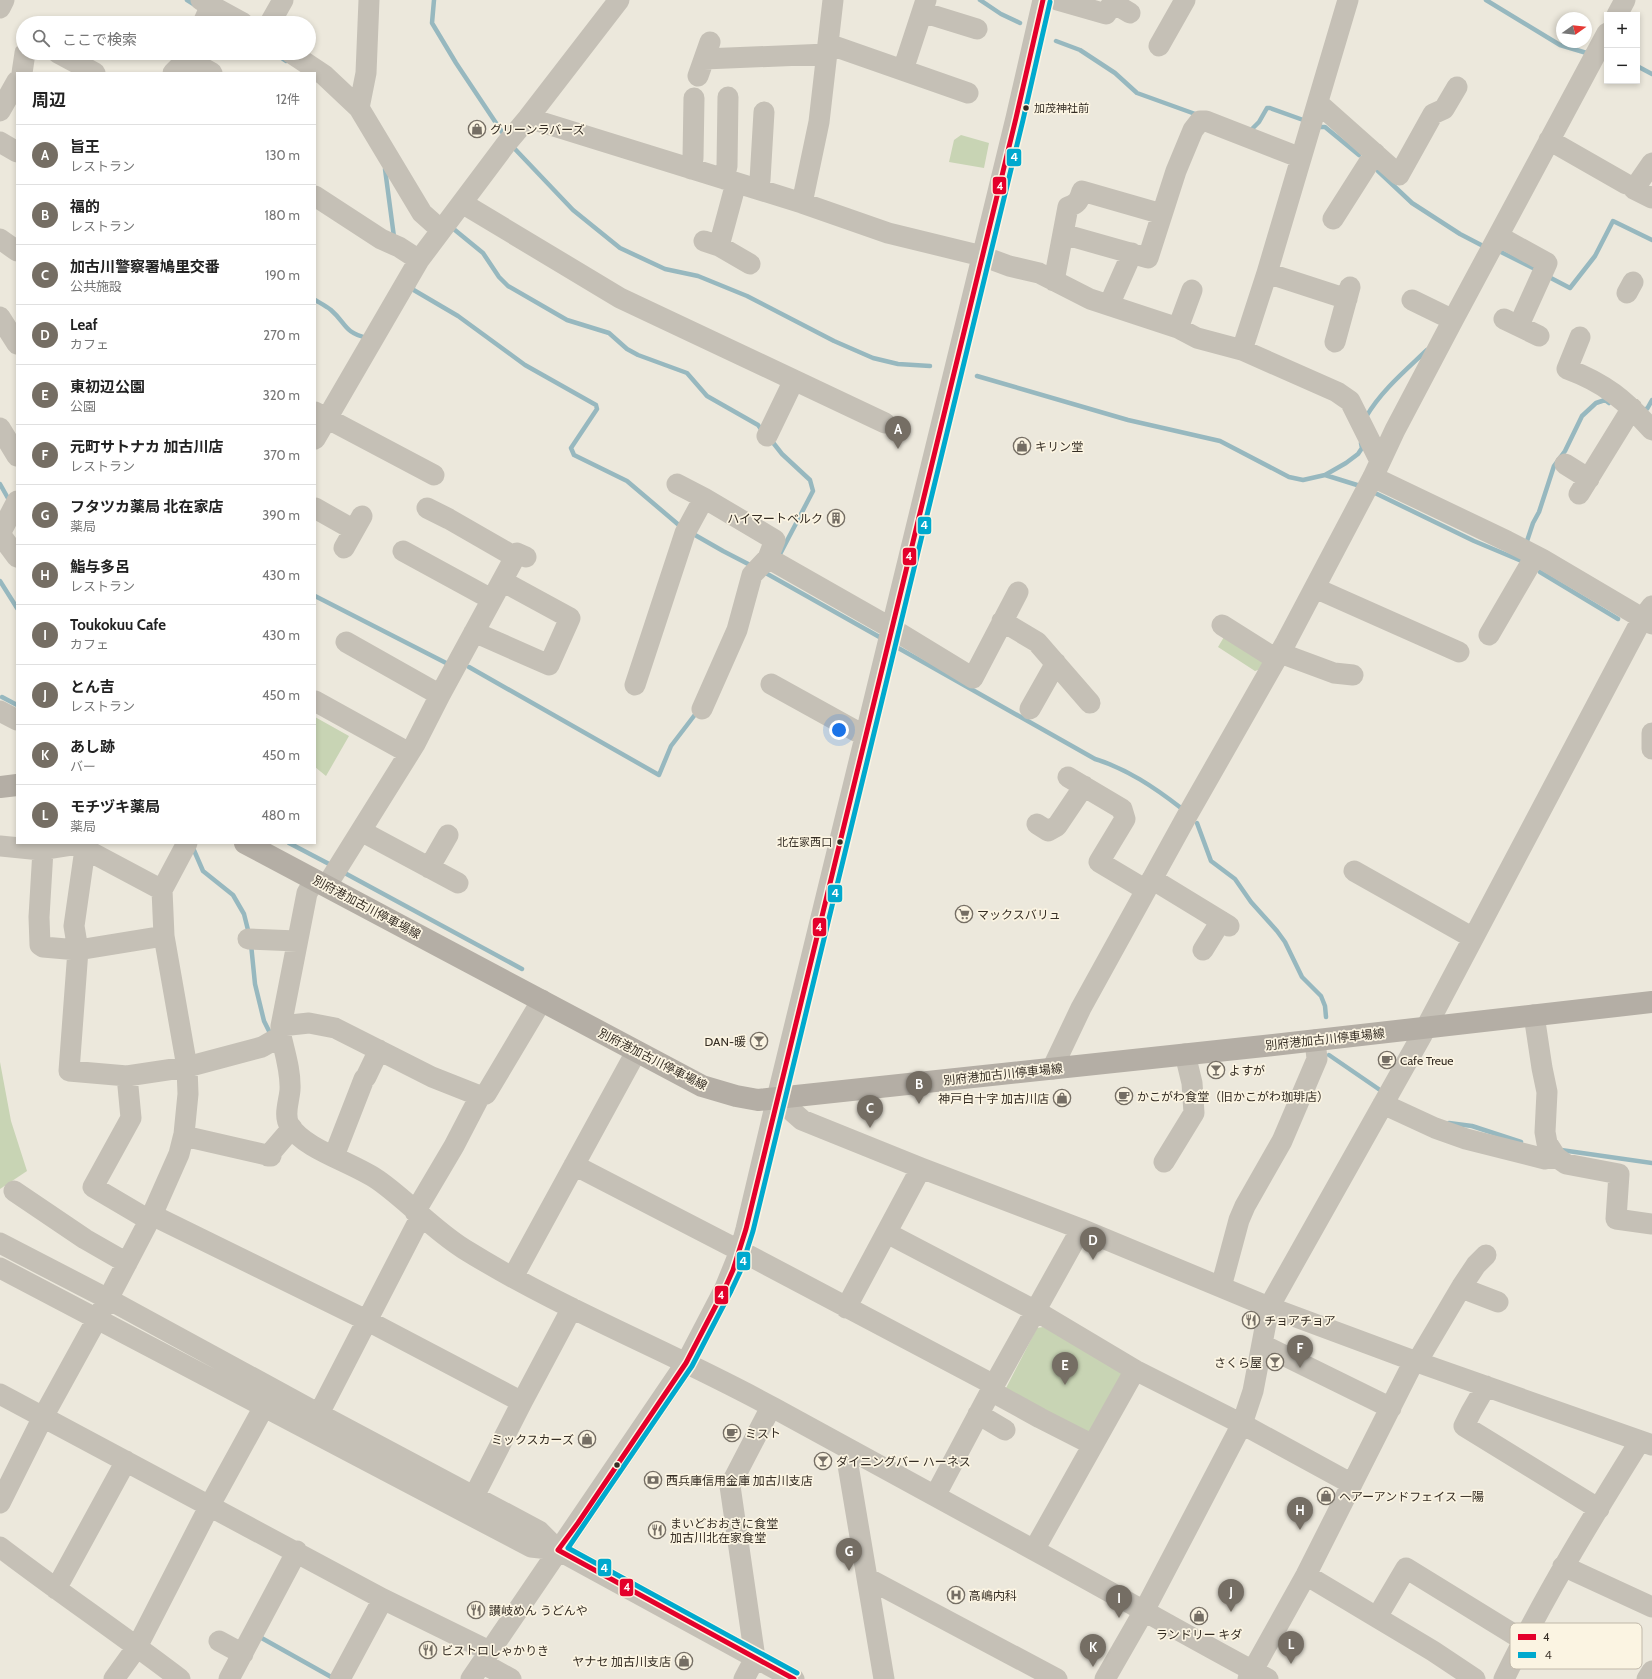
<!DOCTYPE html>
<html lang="ja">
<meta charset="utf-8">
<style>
body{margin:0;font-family:Cabin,"Noto Sans JP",sans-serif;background:#f2f2f2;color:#222}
.controls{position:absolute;right:12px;top:12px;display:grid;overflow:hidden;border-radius:0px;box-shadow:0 2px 6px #0003}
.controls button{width:36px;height:36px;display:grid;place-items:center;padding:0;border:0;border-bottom:1px solid #e0e0e0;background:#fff;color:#222;font:20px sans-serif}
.compass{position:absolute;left:1556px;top:12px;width:36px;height:36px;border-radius:50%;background:#fff;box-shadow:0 2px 6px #0003;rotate:75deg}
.you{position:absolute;left:839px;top:730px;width:14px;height:14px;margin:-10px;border:3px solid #fff;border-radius:50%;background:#1a73e8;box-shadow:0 0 0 6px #1a73e833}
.badge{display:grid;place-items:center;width:26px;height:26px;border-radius:50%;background:#756e64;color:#fff;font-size:13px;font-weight:700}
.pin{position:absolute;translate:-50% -33px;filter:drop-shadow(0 1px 2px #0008)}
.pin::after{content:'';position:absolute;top:21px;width:14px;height:12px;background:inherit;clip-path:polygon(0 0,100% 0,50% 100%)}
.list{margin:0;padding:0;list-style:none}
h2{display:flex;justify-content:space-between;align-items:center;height:52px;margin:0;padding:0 16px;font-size:17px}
h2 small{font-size:13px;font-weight:400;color:#767676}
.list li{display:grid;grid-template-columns:26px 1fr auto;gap:12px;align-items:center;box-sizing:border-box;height:60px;padding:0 16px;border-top:1px solid #e0e0e0}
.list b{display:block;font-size:15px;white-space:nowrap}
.list p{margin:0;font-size:13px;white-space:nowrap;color:#767676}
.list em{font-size:13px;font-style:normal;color:#767676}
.icon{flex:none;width:22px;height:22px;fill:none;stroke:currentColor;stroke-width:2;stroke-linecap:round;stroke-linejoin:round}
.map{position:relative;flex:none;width:1652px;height:1679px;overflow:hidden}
.search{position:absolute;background:#fff;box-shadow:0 2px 6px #0003;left:16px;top:16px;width:300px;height:44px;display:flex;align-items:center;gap:10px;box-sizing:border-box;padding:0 14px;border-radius:22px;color:#767676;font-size:15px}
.panel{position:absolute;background:#fff;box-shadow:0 2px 6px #0003;left:16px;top:72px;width:300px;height:772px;border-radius:0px}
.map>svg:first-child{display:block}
.green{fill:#c8d4b4}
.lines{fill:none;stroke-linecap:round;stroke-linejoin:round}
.stream{stroke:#97b8bf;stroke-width:4.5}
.minor{stroke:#c5c0b6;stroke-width:21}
.major{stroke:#b4aea5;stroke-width:22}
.bus-1-casing{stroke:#fbf4e2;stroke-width:8}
.bus-2-casing{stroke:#fbf4e2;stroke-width:8}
.bus-1{stroke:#e4002b;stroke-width:5}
.bus-2{stroke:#00a9ce;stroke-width:5}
.bus-dot{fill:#352d24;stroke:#fbf4e2;stroke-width:1.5}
.labels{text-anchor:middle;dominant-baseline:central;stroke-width:3.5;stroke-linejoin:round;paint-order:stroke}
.bus-label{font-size:11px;fill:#352d24;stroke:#fbf4e2;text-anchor:start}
.poi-label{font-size:12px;fill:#352d24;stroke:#fbf4e2;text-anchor:start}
.street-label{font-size:12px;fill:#352d24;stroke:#fbf4e2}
.key{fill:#fbf4e2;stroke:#c0b8a9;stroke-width:1}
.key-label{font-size:11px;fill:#352d24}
.line-badge{stroke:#fbf4e2;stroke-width:1.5}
.badge-label{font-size:11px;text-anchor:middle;font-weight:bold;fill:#fff}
</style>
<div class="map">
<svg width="1652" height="1679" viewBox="0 0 1652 1679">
<rect width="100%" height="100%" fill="#ece8dc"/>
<path class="green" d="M961 135 989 143 984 168 949 162 954 140Z
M1227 632 1269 657 1264 668 1255 671 1218 647Z
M315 717 349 736 326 776 315 767Z
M0 1062 11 1121 27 1171 0 1189Z
M1043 1327 1125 1370 1092 1439 1004 1392 1037 1328Z"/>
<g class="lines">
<path class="stream" d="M187 0 195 5
M434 0 432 23 456 63 504 135
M980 0 1001 14 1020 23
M1486 0 1560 45 1590 54
M1056 41 1080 50 1115 73 1137 93 1198 115
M274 53 286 61
M1637 66 1652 74
M1318 127H1325L1359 155
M1250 131 1259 122 1267 108H1270L1306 121
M514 148 573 210 620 248 665 269 698 276 747 296 834 341 873 358 898 364 930 366
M385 169 394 237
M1378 171 1412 203 1460 234 1485 247
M450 226 483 253 499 277 508 286 567 320 609 333 627 349 638 355 687 373 707 396 758 425 763 432
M1501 252 1537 270
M1547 276 1570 288 1595 256 1613 221 1652 240
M413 287 412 289 458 316 525 365 596 405 597 409 571 448 574 455 627 481 680 526
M315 300C320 303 326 306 331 310 347 324 343 332 367 338
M977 376 1128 420 1220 441 1289 477 1303 480 1325 475 1357 485
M1645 409H1647L1652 400
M1366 417C1381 391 1406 370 1427 350
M771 440 782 454 810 480 813 491 779 556
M1325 475 1346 463 1358 454 1362 448 1361 443
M0 484 9 500
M1375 493 1474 541 1524 562
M695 535 723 551 752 566
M1526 544 1533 523 1539 512 1554 466 1565 451 1582 416 1596 403 1605 400 1609 403
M762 571 883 639
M1540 572 1618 619
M0 581 17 608
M315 596 450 665
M893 645 1095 759C1127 769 1154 787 1181 808
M469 667 659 775 671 746 697 712
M2 697 17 705
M1197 823 1211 861 1235 879 1251 902 1277 931 1285 942 1302 977 1321 996 1325 1006 1326 1017
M289 843 331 865
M193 848 203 871 233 895 244 914 249 934
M341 871 522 969
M251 944 255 984 264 1021 271 1035
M1329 1055 1380 1090
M1449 1123 1472 1126 1521 1142
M1561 1150 1652 1163
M258 1636 333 1678"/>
<path class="minor" d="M201 0 243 23
M1057 0 1106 14 1114 0
M1113 3 1130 13
M0 8 4 0
M922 12 977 29
M1617 15 1625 0
M203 23 211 5
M270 23 283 0
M828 44 968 93
M1159 46 1185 0
M58 53 95 73
M189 53 187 59 212 73
M291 53 324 75 359 108 422 213 441 230
M704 59 827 54
M903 70 926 0
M22 73 25 53
M173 73 187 59
M698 76 710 42
M1318 103 1399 175 1433 114 1444 109 1457 87
M359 108 366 73 369 0
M0 111 17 81
M528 118 802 203 888 233 982 256 1009 266 1039 273 1090 299 1178 328 1197 338 1242 350 1337 392 1350 401 1380 461
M1549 140 1626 184
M0 142 17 152
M1652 163 1634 189 1652 198
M691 169 693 158 694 98
M724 179 727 166 728 97
M757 189 760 180 764 112
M315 196 381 239 399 247 419 260
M462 203 620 298 885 423
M802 203 819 122 833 0
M1333 219 1375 153
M1063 234 1148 258 1176 171 1193 130 1200 121H1206L1301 158
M1498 236 1547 263 1519 325
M0 239 17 251
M704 241 719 246 736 183
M719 246 750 264
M1267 273 1347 299
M1054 281 1068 207C1077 204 1079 201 1082 191L1162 214
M1627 293 1633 282
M1412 300 1453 320
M1109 305 1132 253
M0 317 17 344
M1504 319 1539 336
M1178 328 1192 290
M1580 337 1567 369C1605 383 1625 400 1652 430
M1335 342 1350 287
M1242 350 1267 273 1348 0
M315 412 434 475
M0 428 17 456
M767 436 794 380
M315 439 419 260 506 144 528 118 619 0
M1565 464 1589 479
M1373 477 1507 541 1542 559 1652 624
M677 484 704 498 775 540 768 558 891 628 973 678 1018 592
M1579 494 1632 408
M315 508 354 530
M427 508 449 519 515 557 517 553 526 557
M0 534 17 501
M0 534 17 557
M344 548 362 516
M403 551 491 599
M1315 588 1459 652
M1002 621 1037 642 1090 703
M1222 625 1276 659
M474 632 549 665 570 618 502 581
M1489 635 1535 556
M346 642 440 695
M1280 653 1334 673 1353 675
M771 684 865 736
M635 685 685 533 704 498
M315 701 409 753
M702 709 737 630 752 575 768 558
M1030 709 1056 663
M0 711 17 720
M1652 733V749
M1068 777 1122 809 1125 819 1099 862 1146 890
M1037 824 1048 831 1057 826 1084 786
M361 831 458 883
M87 843 85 849 74 926 78 950 69 1071 127 1076 187 1067 262 1047 281 1036V1026L307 893 315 880
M0 846 41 850 73 845 85 849 162 890
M43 850 39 917 40 945 43 947 78 950 164 936
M429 868 448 835
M1354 871 1473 938
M1152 879 1229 926
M327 885 415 744 440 695 515 557
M248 939 297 941
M1203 950 1221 921
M1534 1015 1542 1068 1547 1092 1545 1132 1547 1143 1556 1157 1566 1164 1619 1174 1616 1219 1652 1224
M281 1026 309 1023 335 1028 432 1077 480 1096
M281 1036C285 1053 291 1072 290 1090 289 1102 283 1116 290 1126 304 1149 354 1163 378 1180 408 1201 432 1229 464 1249 562 1310 672 1352 774 1408 860 1455 946 1502 1032 1549 1111 1592 1189 1637 1268 1679
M1052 1069 1081 1008 1188 814 1286 642 1373 477 1395 430 1453 320 1607 33
M127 1076 131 1118 93 1187 149 1220
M777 1098 802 1120 921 1168 1081 1229 1269 1307 1417 1362 1652 1445
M1383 1104 1435 1128 1466 1139 1545 1159 1556 1157
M184 1136 271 1156
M268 1156 292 1128
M334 1156 364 1079 366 1077 379 1050
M1164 1162 1194 1113 1192 1083 1185 1054
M574 1165 752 1257 994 1385
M14 1191 85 1239 127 1263
M415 1212 454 1146 480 1096 486 1094 542 1000
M152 1215 368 1321 522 1402
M887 1233 1036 1311 1135 1370 1242 1424 1352 1484
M0 1243 108 1299 319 1414 539 1531 558 1550 794 1679
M0 1268 531 1547 558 1550
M513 1277 636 1052
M1462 1286 1472 1292 1498 1302
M1221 1287 1239 1220 1245 1206 1282 1141 1317 1059 1315 1040
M846 1308 921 1168
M1263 1345 1391 1408
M1417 1362 1462 1286 1476 1265 1486 1255
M1486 1386 1471 1412 1464 1426 1599 1509
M991 1391 1040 1418 1093 1445
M0 1394 383 1599 489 1651
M978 1414 1005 1430
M312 1427 421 1216
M853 1453 848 1465 884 1679
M935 1496 994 1385 1081 1229
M0 1503 43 1417 108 1299 152 1215 179 1154 184 1134 188 1094 187 1067 164 936 162 890 187 843
M468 1508 522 1402 572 1308
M0 1547C59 1592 121 1634 180 1679
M1034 1550 1135 1370
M1563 1566 1652 1607
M1306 1575 1433 1651 1475 1679
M867 1578 1057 1679
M56 1589 126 1461
M1377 1617 1406 1568 1523 1640
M219 1641 243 1654
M482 1663 511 1679
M114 1679 137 1647 210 1505 271 1394
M229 1679 297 1551
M340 1679 383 1599
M471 1679 686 1363 725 1288 740 1251 746 1229 777 1098 1016 118 1043 0
M744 1679 755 1658 730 1486 771 1407
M1105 1679 1144 1611 1242 1424 1253 1391 1269 1307 1422 1035 1642 619 1652 606
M1248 1679 1306 1575 1414 1361
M1504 1679C1544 1596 1592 1518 1640 1441
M1647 1679 1652 1671"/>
<path class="major" d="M0 787 17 785
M245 843 702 1086 736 1096 758 1100 1264 1046 1652 1002"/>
<defs>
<path id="bus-1" d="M794 1679 558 1550 578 1523 686 1363 725 1288 733 1270 746 1229 1016 118 1043 0"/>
<path id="bus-2" d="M797 1673 568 1548 692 1366 731 1291 740 1272 753 1231 1023 120 1050 2"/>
</defs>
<use href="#bus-1" class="bus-1-casing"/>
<use href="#bus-2" class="bus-2-casing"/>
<use href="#bus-1" class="bus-1"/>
<use href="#bus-2" class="bus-2"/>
</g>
<defs>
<symbol id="shop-ring" viewBox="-11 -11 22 22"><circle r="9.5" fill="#fbf4e2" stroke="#756e64" stroke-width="1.5"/><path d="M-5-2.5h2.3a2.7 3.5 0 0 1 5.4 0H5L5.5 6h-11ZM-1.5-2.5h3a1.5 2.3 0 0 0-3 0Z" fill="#756e64"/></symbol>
<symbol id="building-ring" viewBox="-11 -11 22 22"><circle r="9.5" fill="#fbf4e2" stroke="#756e64" stroke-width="1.5"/><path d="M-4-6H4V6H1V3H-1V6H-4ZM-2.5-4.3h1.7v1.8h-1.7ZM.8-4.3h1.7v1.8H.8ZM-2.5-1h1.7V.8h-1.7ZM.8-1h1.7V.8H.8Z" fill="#756e64"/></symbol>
<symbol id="supermarket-ring" viewBox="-11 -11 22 22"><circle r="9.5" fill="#fbf4e2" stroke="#756e64" stroke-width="1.5"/><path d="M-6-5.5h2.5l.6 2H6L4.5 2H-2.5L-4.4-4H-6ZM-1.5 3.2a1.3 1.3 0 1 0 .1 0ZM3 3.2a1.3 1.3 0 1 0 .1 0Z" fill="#756e64"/></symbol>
<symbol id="bar-ring" viewBox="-11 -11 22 22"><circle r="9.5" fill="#fbf4e2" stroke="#756e64" stroke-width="1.5"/><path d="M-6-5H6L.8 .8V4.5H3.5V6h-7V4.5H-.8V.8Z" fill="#756e64"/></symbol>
<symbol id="cafe-ring" viewBox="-11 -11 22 22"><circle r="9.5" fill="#fbf4e2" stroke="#756e64" stroke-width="1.5"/><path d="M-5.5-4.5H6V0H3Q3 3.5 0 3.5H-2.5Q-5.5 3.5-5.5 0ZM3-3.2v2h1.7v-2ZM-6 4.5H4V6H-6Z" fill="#756e64"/></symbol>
<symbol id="restaurant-ring" viewBox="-11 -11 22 22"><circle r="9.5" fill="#fbf4e2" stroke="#756e64" stroke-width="1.5"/><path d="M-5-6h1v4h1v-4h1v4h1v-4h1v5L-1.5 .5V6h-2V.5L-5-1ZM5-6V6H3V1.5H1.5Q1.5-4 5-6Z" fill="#756e64"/></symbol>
<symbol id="bank-ring" viewBox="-11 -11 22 22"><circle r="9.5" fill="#fbf4e2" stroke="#756e64" stroke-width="1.5"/><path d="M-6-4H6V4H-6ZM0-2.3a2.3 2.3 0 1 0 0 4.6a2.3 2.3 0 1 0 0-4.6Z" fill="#756e64"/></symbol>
<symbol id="hospital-ring" viewBox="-11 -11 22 22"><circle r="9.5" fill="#fbf4e2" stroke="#756e64" stroke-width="1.5"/><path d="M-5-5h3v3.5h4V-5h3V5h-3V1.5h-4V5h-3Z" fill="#756e64"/></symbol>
</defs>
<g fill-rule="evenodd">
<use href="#shop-ring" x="467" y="119" width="20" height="20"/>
<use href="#shop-ring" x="1012" y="436" width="20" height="20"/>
<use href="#building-ring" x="826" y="508" width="20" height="20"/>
<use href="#supermarket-ring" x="954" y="904" width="20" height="20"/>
<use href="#bar-ring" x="749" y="1031" width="20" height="20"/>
<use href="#cafe-ring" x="1377" y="1050" width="20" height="20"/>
<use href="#bar-ring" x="1206" y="1060" width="20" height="20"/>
<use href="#cafe-ring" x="1114" y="1086" width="20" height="20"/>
<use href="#shop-ring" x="1052" y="1088" width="20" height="20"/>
<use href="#restaurant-ring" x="1241" y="1310" width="20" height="20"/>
<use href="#bar-ring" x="1265" y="1352" width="20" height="20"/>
<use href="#cafe-ring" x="722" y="1423" width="20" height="20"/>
<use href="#shop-ring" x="577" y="1429" width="20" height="20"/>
<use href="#bar-ring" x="813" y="1451" width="20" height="20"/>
<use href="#bank-ring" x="643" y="1470" width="20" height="20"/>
<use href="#shop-ring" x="1316" y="1486" width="20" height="20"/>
<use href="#restaurant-ring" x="647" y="1520" width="20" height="20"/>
<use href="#hospital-ring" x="946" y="1585" width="20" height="20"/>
<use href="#restaurant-ring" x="466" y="1600" width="20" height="20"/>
<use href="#shop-ring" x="1189" y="1606" width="20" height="20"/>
<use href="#restaurant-ring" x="418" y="1640" width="20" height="20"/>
<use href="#shop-ring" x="674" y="1651" width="20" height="20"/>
</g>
<g class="bus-dot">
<circle cx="1026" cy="108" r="3.5"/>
<circle cx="840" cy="842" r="3.5"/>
<circle cx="617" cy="1465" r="3.5"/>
</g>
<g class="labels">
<g class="bus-label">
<text x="1034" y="108">加茂神社前</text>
<text x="832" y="842" text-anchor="end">北在家西口</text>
</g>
<g class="poi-label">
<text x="490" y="129">グリーンラバーズ</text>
<text x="1035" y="446">キリン堂</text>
<text x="823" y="518" text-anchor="end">ハイマートベルク</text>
<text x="977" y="914">マックスバリュ</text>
<text x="746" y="1041" text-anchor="end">DAN-暖</text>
<text x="1400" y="1060">Cafe Treue</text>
<text x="1229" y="1070">よすが</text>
<text x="1137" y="1096">かこがわ食堂（旧かこがわ珈琲店）</text>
<text x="1049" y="1098" text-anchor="end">神戸白十字 加古川店</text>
<text x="1264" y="1320">チョアチョア</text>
<text x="1262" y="1362" text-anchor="end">さくら屋</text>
<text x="745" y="1433">ミスト</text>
<text x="574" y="1439" text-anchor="end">ミックスカーズ</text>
<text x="836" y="1461">ダイニングバー ハーネス</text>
<text x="666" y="1480">西兵庫信用金庫 加古川支店</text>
<text x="1339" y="1496">ヘアーアンドフェイス 一陽</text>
<text x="670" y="1523">まいどおおきに食堂<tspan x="670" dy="14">加古川北在家食堂</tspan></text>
<text x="969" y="1595">高嶋内科</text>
<text x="489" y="1610">讃岐めん うどんや</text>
<text x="1199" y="1634" text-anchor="middle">ランドリー キダ</text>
<text x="441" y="1650">ビストロしゃかりき</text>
<text x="671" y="1661" text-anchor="end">ヤナセ 加古川支店</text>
</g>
<g class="street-label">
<text transform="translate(367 907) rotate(28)">別府港加古川停車場線</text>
<text transform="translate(1325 1039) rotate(-6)">別府港加古川停車場線</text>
<text transform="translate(653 1059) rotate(27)">別府港加古川停車場線</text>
<text transform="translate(1003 1074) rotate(-6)">別府港加古川停車場線</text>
</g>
</g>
<rect x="1510" y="1623" width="132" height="46" rx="6" class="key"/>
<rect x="1518" y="1634" width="18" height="6" fill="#e4002b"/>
<rect x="1518" y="1652" width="18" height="6" fill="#00a9ce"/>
<g class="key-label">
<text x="1543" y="1641">4</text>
<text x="1543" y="1659">４</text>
</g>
<g class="line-badge">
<rect x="1006" y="148" width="16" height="19" rx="4" fill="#00a9ce"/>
<rect x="992" y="176" width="15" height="19" rx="4" fill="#e4002b"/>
<rect x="917" y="516" width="15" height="19" rx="4" fill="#00a9ce"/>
<rect x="902" y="547" width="15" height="19" rx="4" fill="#e4002b"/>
<rect x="827" y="884" width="16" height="19" rx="4" fill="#00a9ce"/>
<rect x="812" y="917" width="15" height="20" rx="4" fill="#e4002b"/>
<rect x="736" y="1251" width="15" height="20" rx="4" fill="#00a9ce"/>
<rect x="714" y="1285" width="15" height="20" rx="4" fill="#e4002b"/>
<rect x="597" y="1558" width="15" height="19" rx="4" fill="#00a9ce"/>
<rect x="619" y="1578" width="15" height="19" rx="4" fill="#e4002b"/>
</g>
<g class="badge-label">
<text x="1014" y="161">４</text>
<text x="1000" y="190">4</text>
<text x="924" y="529">４</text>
<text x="909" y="560">4</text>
<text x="835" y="897">４</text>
<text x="819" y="931">4</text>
<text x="743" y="1265">４</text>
<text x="721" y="1299">4</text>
<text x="604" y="1572">４</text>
<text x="627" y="1591">4</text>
</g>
</svg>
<div class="controls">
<button>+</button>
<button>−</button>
</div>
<svg class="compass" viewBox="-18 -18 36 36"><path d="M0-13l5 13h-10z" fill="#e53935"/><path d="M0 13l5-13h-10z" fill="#767676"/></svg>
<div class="you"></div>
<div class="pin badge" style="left:898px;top:449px">A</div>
<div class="pin badge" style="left:919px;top:1104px">B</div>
<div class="pin badge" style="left:870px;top:1128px">C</div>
<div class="pin badge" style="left:1093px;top:1260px">D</div>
<div class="pin badge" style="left:1065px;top:1385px">E</div>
<div class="pin badge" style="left:1300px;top:1368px">F</div>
<div class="pin badge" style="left:849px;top:1571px">G</div>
<div class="pin badge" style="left:1300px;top:1530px">H</div>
<div class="pin badge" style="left:1119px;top:1618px">I</div>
<div class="pin badge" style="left:1231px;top:1612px">J</div>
<div class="pin badge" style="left:1093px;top:1667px">K</div>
<div class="pin badge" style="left:1291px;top:1664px">L</div>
<div class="search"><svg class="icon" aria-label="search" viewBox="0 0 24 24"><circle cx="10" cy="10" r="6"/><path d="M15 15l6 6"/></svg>ここで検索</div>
<section class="panel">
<h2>周辺<small>12件</small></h2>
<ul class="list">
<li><span class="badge">A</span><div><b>旨王</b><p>レストラン</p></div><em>130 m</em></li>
<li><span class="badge">B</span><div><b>福的</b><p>レストラン</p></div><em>180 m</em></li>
<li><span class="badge">C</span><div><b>加古川警察署鳩里交番</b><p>公共施設</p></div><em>190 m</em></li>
<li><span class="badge">D</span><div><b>Leaf</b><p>カフェ</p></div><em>270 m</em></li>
<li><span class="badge">E</span><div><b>東初辺公園</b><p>公園</p></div><em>320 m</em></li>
<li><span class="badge">F</span><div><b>元町サトナカ 加古川店</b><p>レストラン</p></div><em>370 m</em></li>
<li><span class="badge">G</span><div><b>フタツカ薬局 北在家店</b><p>薬局</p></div><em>390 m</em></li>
<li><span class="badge">H</span><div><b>鮨与多呂</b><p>レストラン</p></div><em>430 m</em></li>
<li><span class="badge">I</span><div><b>Toukokuu Cafe</b><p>カフェ</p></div><em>430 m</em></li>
<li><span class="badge">J</span><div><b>とん吉</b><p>レストラン</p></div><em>450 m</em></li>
<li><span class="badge">K</span><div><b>あし跡</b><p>バー</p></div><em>450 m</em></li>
<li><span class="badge">L</span><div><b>モチヅキ薬局</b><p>薬局</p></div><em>480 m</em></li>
</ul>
</section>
</div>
